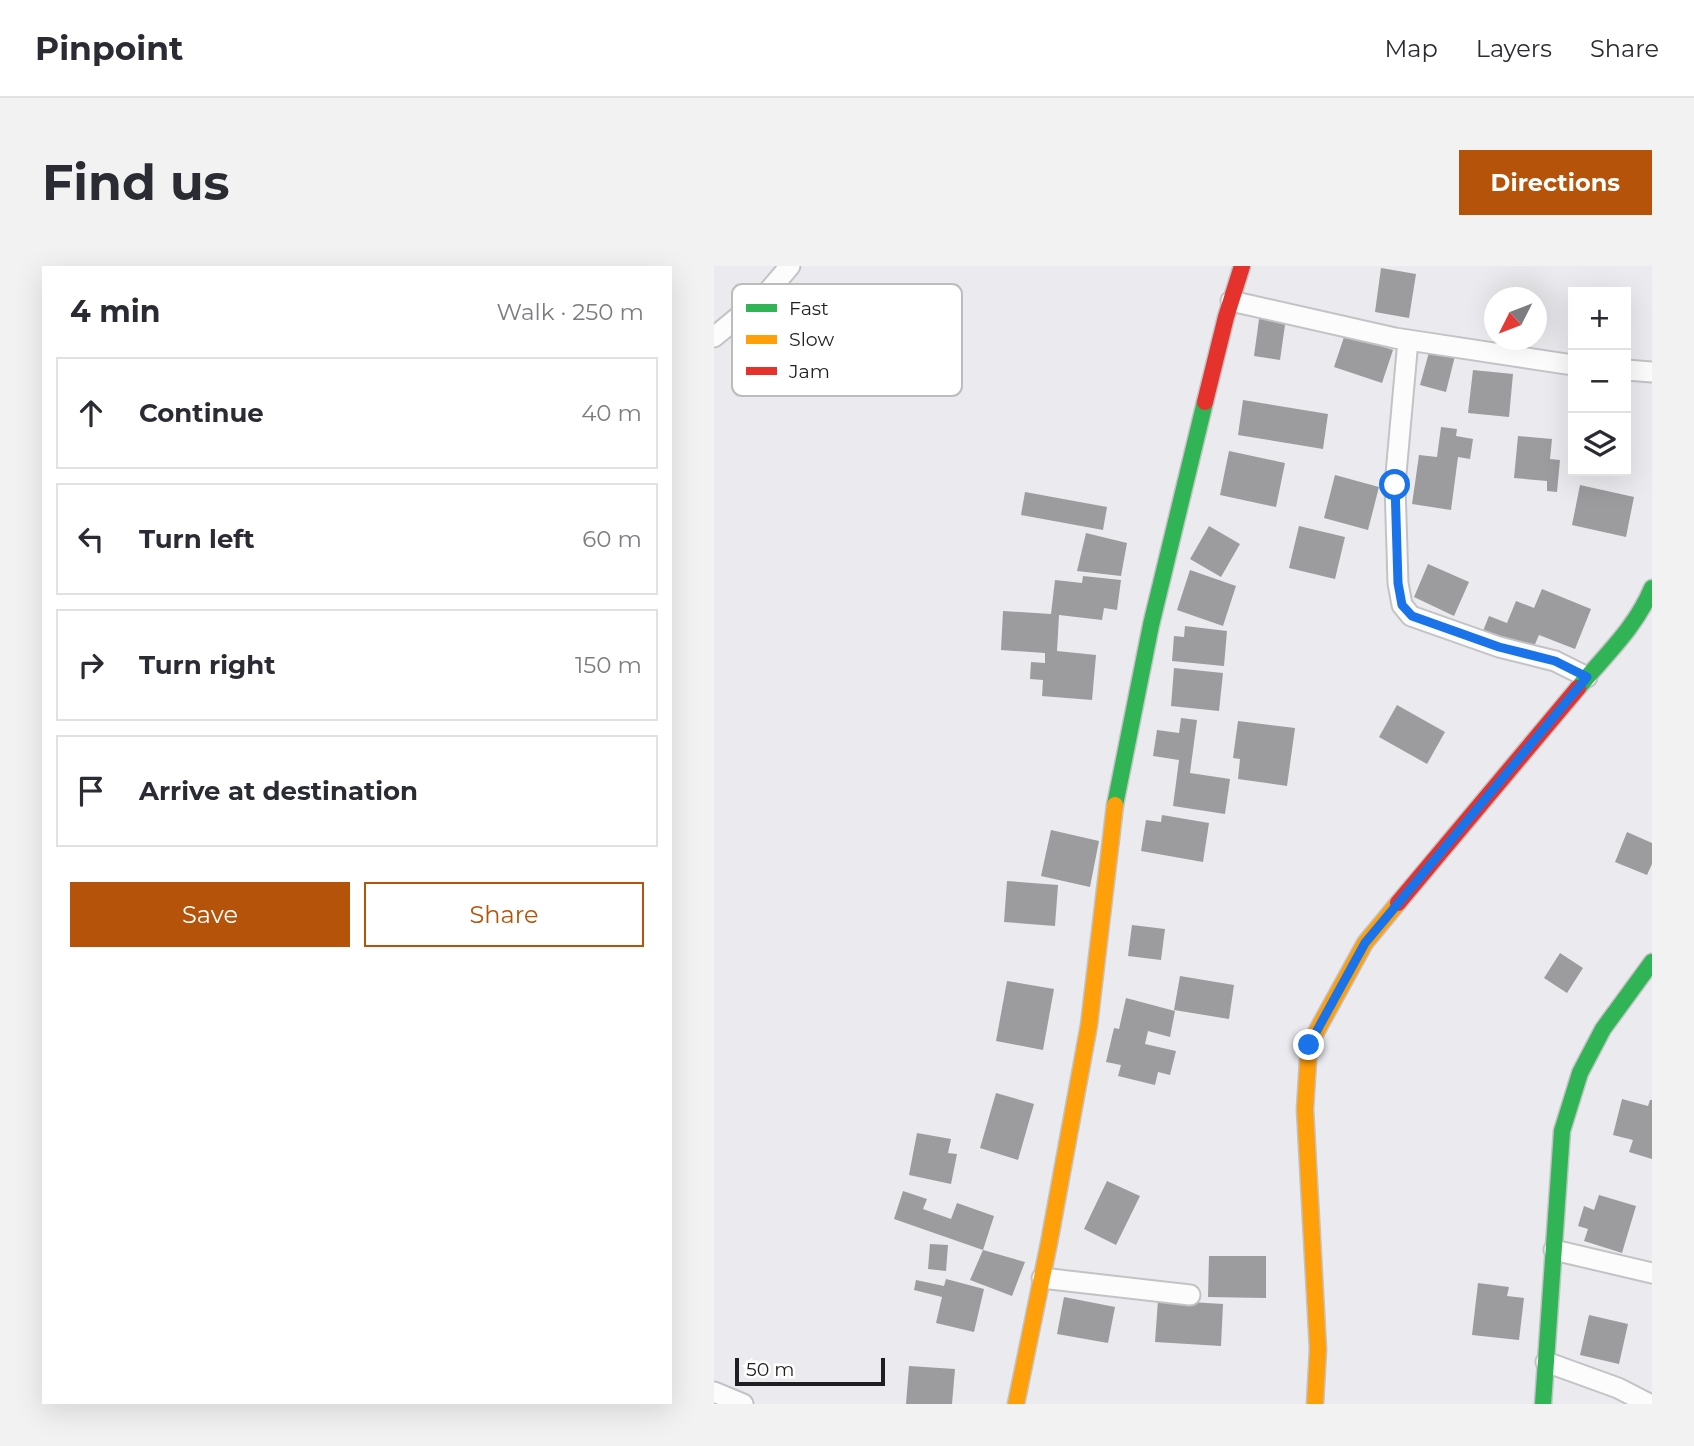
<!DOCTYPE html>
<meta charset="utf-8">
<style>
body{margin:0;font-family:Montserrat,sans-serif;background:#f2f2f3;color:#2b2b33}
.controls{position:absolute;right:21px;top:21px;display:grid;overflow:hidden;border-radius:0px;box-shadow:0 7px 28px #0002}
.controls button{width:63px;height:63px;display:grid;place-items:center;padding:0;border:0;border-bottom:2px solid #e1e1e2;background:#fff;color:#2b2b33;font:35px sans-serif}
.compass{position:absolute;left:770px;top:21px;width:63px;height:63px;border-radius:50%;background:#fff;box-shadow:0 7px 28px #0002;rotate:228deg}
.scale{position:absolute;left:21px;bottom:18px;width:150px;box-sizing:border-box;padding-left:7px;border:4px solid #1f1f21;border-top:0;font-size:19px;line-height:24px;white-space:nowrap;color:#1f1f21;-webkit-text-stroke:5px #fff;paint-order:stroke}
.stop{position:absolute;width:21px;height:21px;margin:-16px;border:5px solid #1a73e8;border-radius:50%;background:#fff}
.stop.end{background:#1a73e8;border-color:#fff;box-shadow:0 2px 7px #0008}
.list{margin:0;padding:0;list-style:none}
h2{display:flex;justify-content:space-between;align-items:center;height:91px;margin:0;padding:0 28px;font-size:30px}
h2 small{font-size:23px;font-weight:400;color:#7c7c81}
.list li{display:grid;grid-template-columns:46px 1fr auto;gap:21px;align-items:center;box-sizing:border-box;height:112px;margin:0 14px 14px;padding:0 14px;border:2px solid #e1e1e2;border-radius:0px}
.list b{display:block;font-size:26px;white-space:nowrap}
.list em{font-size:23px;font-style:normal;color:#7c7c81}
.actions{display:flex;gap:14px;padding:21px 28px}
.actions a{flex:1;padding:16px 0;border:2px solid #b45309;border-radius:0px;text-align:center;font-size:24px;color:#b45309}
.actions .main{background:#b45309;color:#fff}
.icon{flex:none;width:38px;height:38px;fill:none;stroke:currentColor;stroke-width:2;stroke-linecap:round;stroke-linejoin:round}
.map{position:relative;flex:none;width:938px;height:1138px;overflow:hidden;border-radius:0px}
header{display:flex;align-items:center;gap:42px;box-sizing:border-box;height:98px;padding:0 35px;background:#fff;border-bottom:2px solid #e1e1e2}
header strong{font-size:33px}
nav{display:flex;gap:38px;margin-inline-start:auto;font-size:24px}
.intro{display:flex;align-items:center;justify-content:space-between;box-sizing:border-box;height:168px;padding:0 42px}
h1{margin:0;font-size:49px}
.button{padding:18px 32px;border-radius:0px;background:#b45309;color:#fff;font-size:24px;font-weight:700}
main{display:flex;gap:42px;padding:0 42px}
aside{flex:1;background:#fff;border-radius:0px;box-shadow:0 7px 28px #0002}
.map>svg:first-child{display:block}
.building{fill:#9c9c9e}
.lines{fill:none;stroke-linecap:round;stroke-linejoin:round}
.street-casing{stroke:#c3c3c6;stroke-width:23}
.fast-casing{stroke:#c3c3c6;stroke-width:19}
.slow-casing{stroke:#c3c3c6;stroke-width:19}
.jam-casing{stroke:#c3c3c6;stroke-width:19}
.street{stroke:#fcfcfd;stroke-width:19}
.fast{stroke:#30b455;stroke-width:16}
.slow{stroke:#ff9f0a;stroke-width:16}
.jam{stroke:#e5322d;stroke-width:16}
.route{stroke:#1a73e8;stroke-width:9}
.key{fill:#fff;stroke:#bcbcbc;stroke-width:2}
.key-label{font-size:19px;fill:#1f1f21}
</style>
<header>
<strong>Pinpoint</strong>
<nav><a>Map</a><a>Layers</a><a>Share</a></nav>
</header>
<div class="intro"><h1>Find us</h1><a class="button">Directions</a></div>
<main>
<aside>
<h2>4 min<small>Walk · 250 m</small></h2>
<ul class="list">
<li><svg class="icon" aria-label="ahead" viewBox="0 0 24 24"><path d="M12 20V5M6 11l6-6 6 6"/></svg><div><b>Continue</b></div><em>40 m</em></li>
<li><svg class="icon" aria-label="left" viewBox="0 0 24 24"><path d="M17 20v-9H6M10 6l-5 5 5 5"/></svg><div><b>Turn left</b></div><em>60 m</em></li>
<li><svg class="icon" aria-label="right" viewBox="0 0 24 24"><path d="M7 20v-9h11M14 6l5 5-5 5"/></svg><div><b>Turn right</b></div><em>150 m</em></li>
<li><svg class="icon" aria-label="arrive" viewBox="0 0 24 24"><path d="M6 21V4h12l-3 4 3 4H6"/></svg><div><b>Arrive at destination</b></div></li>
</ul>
<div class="actions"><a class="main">Save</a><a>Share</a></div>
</aside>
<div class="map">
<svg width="938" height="1138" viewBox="0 0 938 1138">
<rect width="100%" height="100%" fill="#ebebef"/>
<path class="building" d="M667 2 702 8 695 52 661 46Z
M546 46 572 52 566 94 540 90Z
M631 68 679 84 668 117 620 101Z
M717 79 742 86 732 126 706 119Z
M759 104 799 108 795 151 754 147Z
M529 134 614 148 609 183 524 169Z
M727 161 743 163 742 170 759 173 756 193 744 191 737 244 698 238 705 189 723 191Z
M804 170 838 173 836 193 846 194 843 226 833 225V215L800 212Z
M515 185 571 197 562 241 506 229Z
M621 209 665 221 654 264 610 252Z
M866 219 920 231 912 271 858 259Z
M311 226 393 241 389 264 307 249Z
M495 260 526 278 507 311 476 293Z
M585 260 631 271 621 313 575 302Z
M372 267 413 277 407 310 363 305Z
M714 298 755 316 740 350 700 331Z
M476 304 522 320 509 360 463 344Z
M369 310 407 314 403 344 390 342 388 354 345 349 343 385 382 389 378 434 328 430 329 414 316 413 317 396 331 397V387L287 384 289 345 337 348 341 314 368 317Z
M828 323 877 343 861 383 825 369 818 385 769 365 775 350 793 357 802 335 820 342Z
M471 360 513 365 510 400 458 395 460 370 470 371Z
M460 402 509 407 505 445 457 440Z
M683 439 731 466 713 498 665 471Z
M467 452 483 454 476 507 516 513 511 548 459 540 465 494 439 490 443 464 465 467Z
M524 455 581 462 573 520 524 513 526 493 519 492Z
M448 549 495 557 489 596 427 585 432 554 447 556Z
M337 564 385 575 376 621 327 610Z
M913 566 938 577V598L933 609 901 596Z
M293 615 344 619 341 660 290 656Z
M418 659 451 663 447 694 414 690Z
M846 687 869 702 853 727 830 712Z
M466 710 520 719 515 753 460 744Z
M293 715 340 723 329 784 282 775Z
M412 732 461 745 456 771 434 765 431 778 462 785 456 809 444 806 441 819 404 810 407 799 392 796 400 762 405 763Z
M282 827 320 838 304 894 266 882Z
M908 833 934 840 936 834H938V893L915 886 919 874 899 869Z
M203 867 237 873 234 887 243 888 237 918 195 909Z
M393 915 426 930 402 979 370 963Z
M189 925 213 933 209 943 237 953 243 937 280 950 269 984 180 953Z
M885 929 922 940 908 987 870 975 874 963 864 960 870 940 880 944Z
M216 978 234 979 232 1005 214 1003Z
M269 984 311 996 298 1030 256 1014Z
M495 990H552V1032L494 1031Z
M232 1013 270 1023 260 1066 222 1057 228 1031 200 1024 202 1014 230 1020Z
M764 1017 795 1021 793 1030 810 1032 805 1074 758 1069Z
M350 1031 401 1041 394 1077 343 1068Z
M444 1034 509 1038 507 1080 441 1076Z
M875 1049 914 1058 905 1098 866 1089Z
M195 1100 241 1103 238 1138H192Z"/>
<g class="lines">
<defs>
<path id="street" d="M517 35 681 72 859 99
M0 71 52 28 76 0
M694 74 681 219 684 317 688 339 697 350 785 381 841 395 873 411
M912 104 938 106
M840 984 938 1007
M328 1012 476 1029
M832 1096 904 1122 935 1138
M0 1126 29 1138"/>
<path id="fast" d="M864 422C891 389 921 363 938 322
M401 539 437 359 491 136
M829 1138 848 865 866 807 889 763 938 696"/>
<path id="slow" d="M302 1138 335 977 375 759 401 539
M601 1138 604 1083 591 843 595 779 651 677 684 637"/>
<path id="jam" d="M491 136 512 51 528 0
M684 637 864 422"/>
</defs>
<use href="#street" class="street-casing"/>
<use href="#fast" class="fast-casing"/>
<use href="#slow" class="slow-casing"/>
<use href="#jam" class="jam-casing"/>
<use href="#street" class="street"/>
<use href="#fast" class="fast"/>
<use href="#slow" class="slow"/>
<use href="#jam" class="jam"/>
</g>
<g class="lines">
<path class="route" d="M595 779 651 677 873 411 841 395 785 381 698 350 688 339 684 317 681 219"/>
</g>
<rect x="18" y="18" width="230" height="112" rx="10" class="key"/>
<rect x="32" y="38" width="31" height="8" fill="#30b455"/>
<rect x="32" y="69" width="31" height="9" fill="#ff9f0a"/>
<rect x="32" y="101" width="31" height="8" fill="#e5322d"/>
<g class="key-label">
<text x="75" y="49">Fast</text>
<text x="75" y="80">Slow</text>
<text x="75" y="112">Jam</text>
</g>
</svg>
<div class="controls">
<button>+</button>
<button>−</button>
<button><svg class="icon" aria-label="layers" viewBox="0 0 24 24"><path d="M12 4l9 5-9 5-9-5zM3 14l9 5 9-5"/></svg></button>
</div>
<svg class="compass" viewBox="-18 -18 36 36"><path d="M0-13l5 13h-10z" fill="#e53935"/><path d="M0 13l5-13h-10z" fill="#7c7c81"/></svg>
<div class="scale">50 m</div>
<div class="stop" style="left:681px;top:219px"></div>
<div class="stop end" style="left:595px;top:779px"></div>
</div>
</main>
